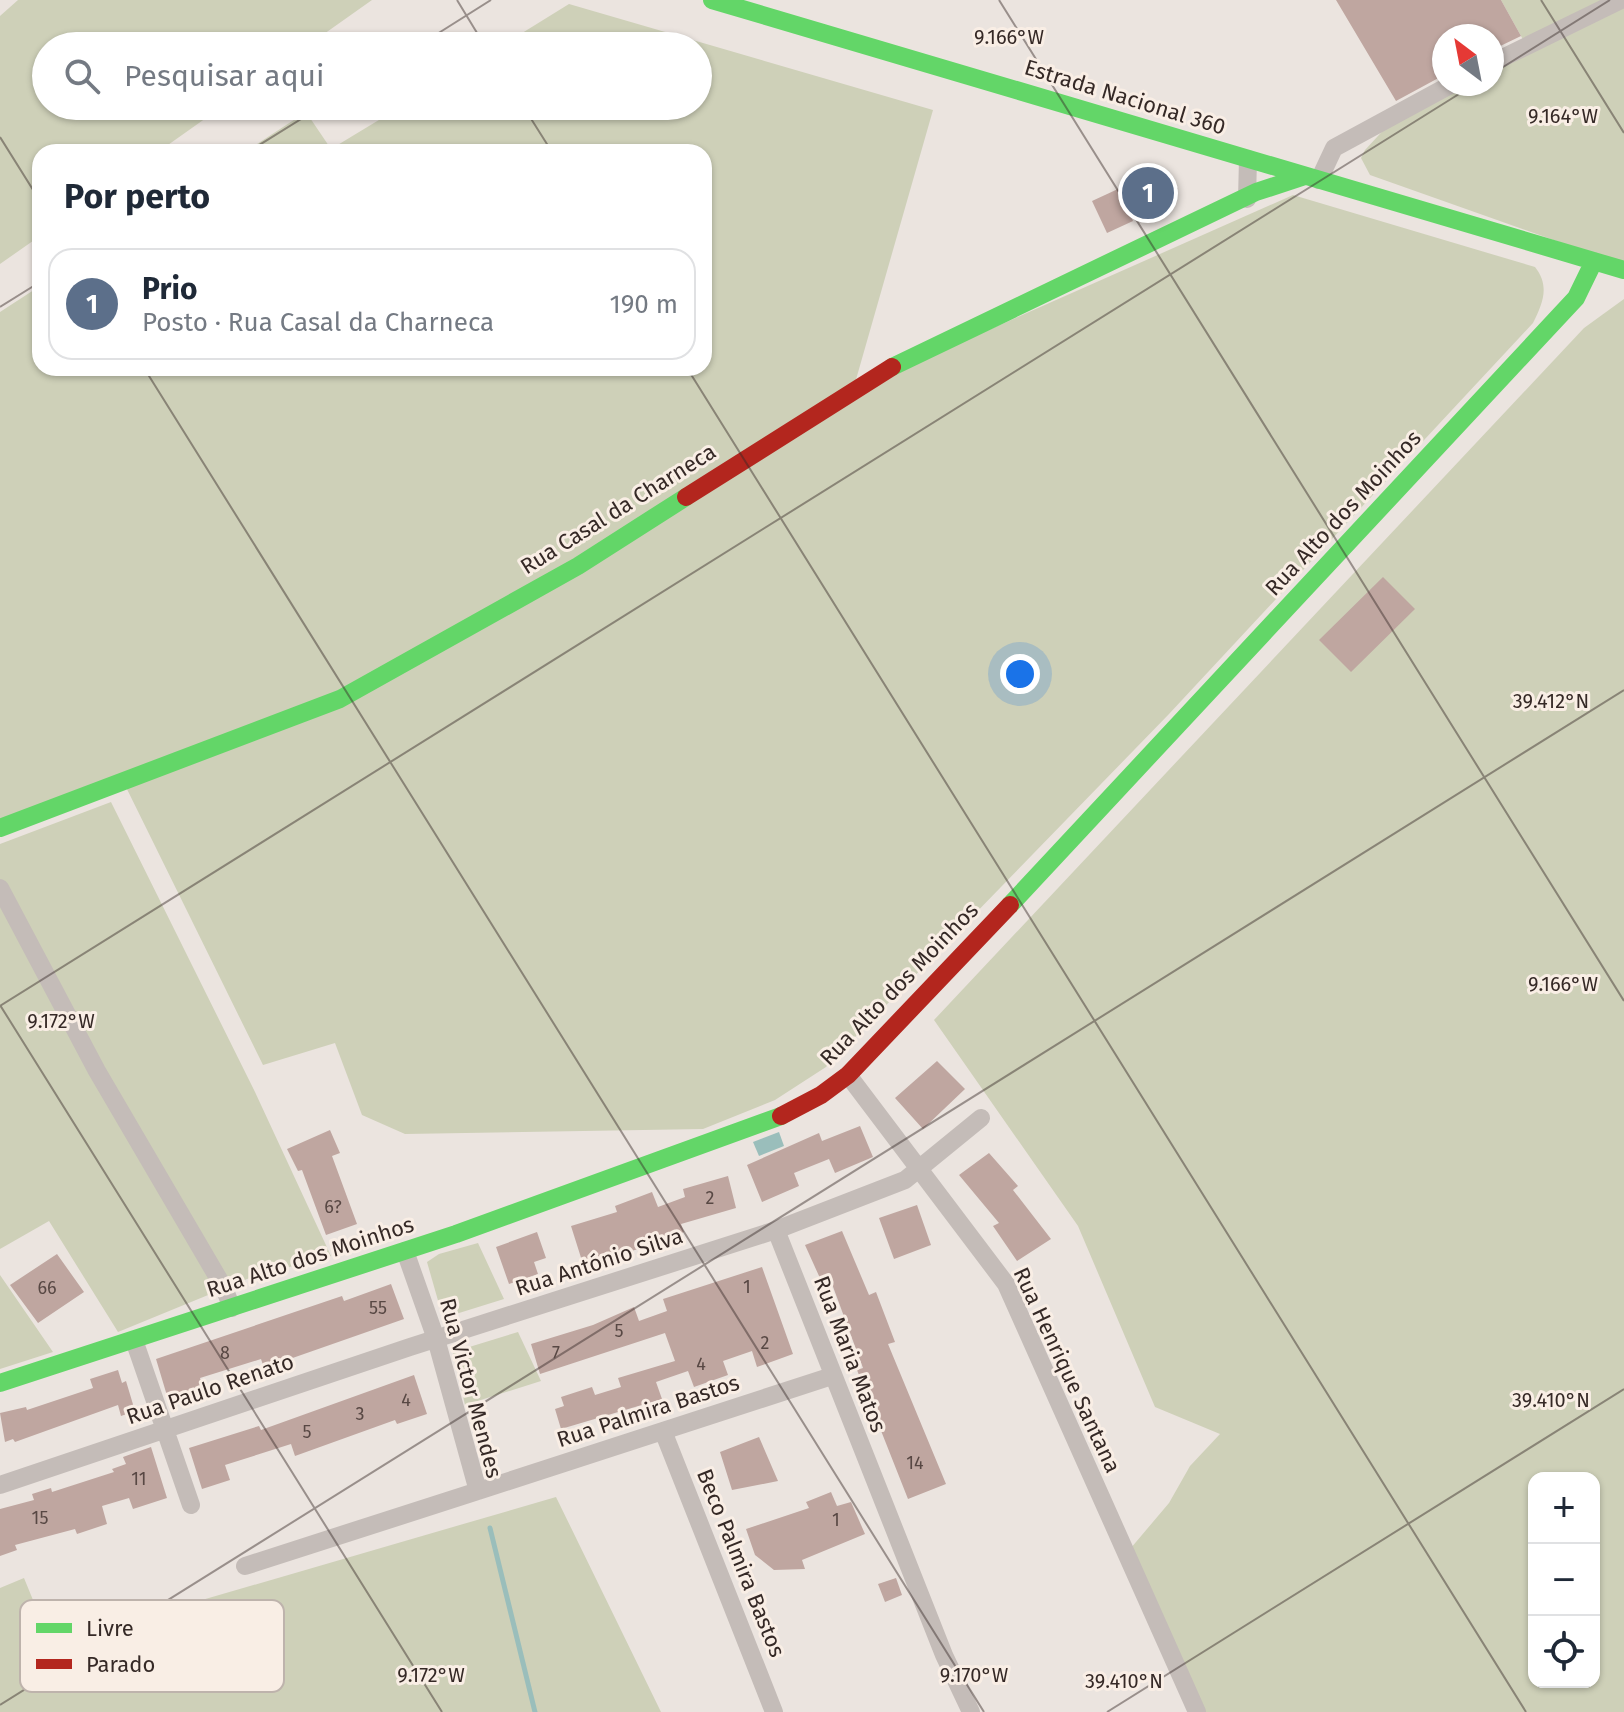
<!DOCTYPE html>
<html lang="pt">
<meta charset="utf-8">
<style>
body{margin:0;font-family:"Fira Sans",sans-serif;background:#f6f6f7;color:#1f2937}
.controls{position:absolute;right:24px;bottom:24px;display:grid;overflow:hidden;border-radius:16px;box-shadow:0 2px 6px #0004}
.controls button{width:72px;height:72px;display:grid;place-items:center;padding:0;border:0;border-bottom:2px solid #e0e1e3;background:#fff;color:#1f2937;font:40px sans-serif}
.compass{position:absolute;left:1432px;top:24px;width:72px;height:72px;border-radius:50%;background:#fff;box-shadow:0 2px 6px #0004;rotate:328deg}
.you{position:absolute;left:1020px;top:674px;width:28px;height:28px;margin:-20px;border:6px solid #fff;border-radius:50%;background:#1a73e8;box-shadow:0 0 0 12px #1a73e833}
.badge{display:grid;place-items:center;width:52px;height:52px;border-radius:50%;background:#756a67;color:#fff;font-size:26px;font-weight:700}
.pin{position:absolute;translate:-50% -50%;border:4px solid #fff;box-shadow:0 2px 8px #0006}
.list{margin:0;padding:0;list-style:none}
h2{display:flex;justify-content:space-between;align-items:center;height:104px;margin:0;padding:0 32px;font-size:34px}
h2 small{font-size:26px;font-weight:400;color:#747a83}
.list li{display:grid;grid-template-columns:52px 1fr auto;gap:24px;align-items:center;box-sizing:border-box;height:112px;margin:0 16px 16px;padding:0 16px;border:2px solid #e0e1e3;border-radius:24px}
.list b{display:block;font-size:30px;white-space:nowrap}
.list p{margin:0;font-size:26px;white-space:nowrap;color:#747a83}
.list em{font-size:26px;font-style:normal;color:#747a83}
.icon{flex:none;width:44px;height:44px;fill:none;stroke:currentColor;stroke-width:2;stroke-linecap:round;stroke-linejoin:round}
.map{position:relative;flex:none;width:1624px;height:1712px;overflow:hidden}
.search{position:absolute;background:#fff;box-shadow:0 2px 6px #0004;left:32px;top:32px;width:680px;height:88px;display:flex;align-items:center;gap:20px;box-sizing:border-box;padding:0 28px;border-radius:44px;color:#747a83;font-size:30px}
.panel{position:absolute;background:#fff;box-shadow:0 2px 6px #0004;left:32px;top:144px;width:680px;height:232px;border-radius:24px}
.map>svg:first-child{display:block}
.green{fill:#ced0b8;fill-rule:evenodd}
.water{fill:#9abebb}
.lines{fill:none;stroke-linecap:round;stroke-linejoin:round}
.stream{stroke:#9abebb;stroke-width:5}
.building{fill:#bfa6a0}
.street{stroke:#c4bcb8;stroke-width:18}
.fast{stroke:#63d668;stroke-width:18}
.jam{stroke:#b3261e;stroke-width:18}
.ticks{fill:none;stroke:#352926;stroke-width:2;stroke-opacity:0.45}
.labels{text-anchor:middle;dominant-baseline:central;stroke-width:6;stroke-linejoin:round;paint-order:stroke}
.number-label{font-size:18px;fill:#584844}
.street-label{font-size:22px;fill:#352926;stroke:#f9eee5}
.key{fill:#f9eee5;stroke:#beb3ac;stroke-width:2}
.key-label{font-size:22px;fill:#352926}
.ticks-label{font-size:20px;text-anchor:middle;fill:#352926;stroke:#f9eee5;stroke-width:6;stroke-linejoin:round;paint-order:stroke}
</style>
<div class="map">
<svg width="1624" height="1712" viewBox="0 0 1624 1712">
<rect width="100%" height="100%" fill="#ebe4df"/>
<path class="green" d="M18 0H372L307 46H46V106H223L158 152H40V236L0 264V16Z
M1501 0H1624V265L1370 175 1361 158 1365 150 1402 110 1452 84H1492V63L1526 45Z
M569 4 933 110 853 390 1293 195 1535 267C1550 286 1543 303 1533 323L1169 714 826 1067 775 1100 703 1129 405 1134 362 1115 335 1043 263 1065 121 777 0 821V312L40 286V368H704V152H245L306 112 331 149 402 106H698V46H501Z
M1624 299V1712H1205L1125 1555 1169 1503 1190 1466 1220 1434 1155 1407 1078 1226 934 1020 1584 328ZM1534 1478H1594V1682H1534Z
M111 802 255 1092 331 1256 252 1277 118 1332 49 1221 0 1249V844Z
M478 1243 504 1299 443 1318 427 1262 439 1254Z
M0 1275 53 1352 0 1369Z
M518 1332 541 1381 465 1405 453 1352Z
M556 1497 661 1712H0V1588L24 1578 51 1644Z"/>
<path class="water" d="M779 1132 784 1146 759 1156 753 1142Z"/>
<g class="lines">
<path class="stream" d="M490 1528 535 1712"/>
</g>
<path class="building" d="M1336 0H1501L1521 36 1492 50V36H1444V75L1396 101Z
M1170 173 1178 189 1129 212 1133 221 1107 233 1092 201 1118 189 1121 196Z
M1383 577 1415 609 1351 672 1319 640Z
M937 1061 965 1089 923 1129 895 1098Z
M860 1126 873 1157 835 1173 829 1159 794 1173 799 1186 762 1202 747 1165 819 1133 822 1141Z
M330 1130 340 1153 332 1156 357 1224 326 1235 302 1170 298 1171 287 1149Z
M989 1153 1018 1186 1013 1190 1051 1239 1017 1261 993 1226 999 1223 959 1175Z
M728 1176 736 1208 681 1224 684 1232 646 1247 583 1264 571 1226 617 1212 615 1206 652 1192 658 1207 685 1197 683 1189Z
M917 1205 931 1245 894 1259 879 1218Z
M842 1231 869 1295 876 1292 895 1342 888 1344 946 1484 908 1499 857 1370 863 1368 832 1284 824 1287 805 1245Z
M537 1232 546 1258 534 1262 538 1274 509 1284 496 1247Z
M57 1254 84 1292 38 1323 10 1285Z
M762 1267 793 1354 757 1367 752 1351 723 1361 728 1375 694 1387 688 1371 656 1382 662 1399 561 1429 555 1409 564 1406 561 1397 592 1387 595 1395 621 1387 618 1378 675 1361 665 1333 540 1374 531 1344 593 1325 634 1307 639 1321 667 1311 663 1299Z
M391 1284 404 1319 264 1368 261 1359 200 1378 203 1387 168 1399 156 1359 342 1296 344 1301Z
M118 1370 122 1383 126 1381 135 1411 121 1416 118 1405 15 1442 13 1439 5 1442 0 1413 26 1407 27 1410 93 1388 90 1379Z
M414 1375 427 1414 397 1424 395 1420 295 1456 291 1444 225 1465 230 1480 202 1489 189 1448 259 1426 261 1430Z
M759 1437 778 1481 732 1490 720 1452Z
M151 1447 167 1498 133 1509 129 1498 102 1506 107 1524 77 1534 75 1529 15 1545 17 1550 0 1556V1509L34 1500 32 1494 51 1488 52 1492 114 1472 112 1469 126 1464 123 1457Z
M831 1492 837 1506 851 1502 865 1534 802 1560 805 1569 774 1570 755 1555 746 1529 809 1508 806 1502Z
M896 1578 902 1595 885 1602 878 1584Z"/>
<g class="lines">
<path class="street" d="M1492 63 1621 0
M1319 180 1334 148 1452 84
M1247 199 1248 159
M0 888 97 1071 224 1288 232 1308
M848 1075 1006 1284 1197 1712
M134 1340 191 1505
M663 1431 774 1712
M0 1485 410 1347 776 1230
M478 1491 832 1376
M245 1566 478 1491 436 1339 405 1251
M971 1712 944 1655 776 1230 905 1180 981 1118"/>
<path class="fast" d="M712 0 1624 270
M892 367 1256 192 1305 176
M0 828 340 699 578 566 686 497
M1010 905 1576 298 1594 261
M0 1383 456 1234 781 1116"/>
<path class="jam" d="M686 497 892 367
M781 1116 821 1095 848 1075 1010 905"/>
</g>
<path class="ticks" d="M457 0 485 46M999 0 1624 1001M1541 0 1624 133M418 46 491 0M1492 74 1610 0M523 106 552 152M0 137 40 201M248 152 322 106M0 307 40 282M144 368 984 1712M687 368 1526 1712M0 1005 442 1712M0 1006 1475 84M0 1705 1624 690M1107 1712 1624 1389"/>
<g class="labels">
<g class="number-label">
<text x="710" y="1198">2</text>
<text x="333" y="1207">6?</text>
<text x="747" y="1287">1</text>
<text x="47" y="1288">66</text>
<text x="378" y="1308">55</text>
<text x="619" y="1331">5</text>
<text x="765" y="1343">2</text>
<text x="225" y="1353">8</text>
<text x="556" y="1353">7</text>
<text x="701" y="1364">4</text>
<text x="406" y="1400">4</text>
<text x="360" y="1414">3</text>
<text x="307" y="1432">5</text>
<text x="915" y="1463">14</text>
<text x="139" y="1479">11</text>
<text x="40" y="1518">15</text>
<text x="836" y="1520">1</text>
</g>
<g class="street-label">
<text transform="translate(1125 97) rotate(17)">Estrada Nacional 360</text>
<text transform="translate(618 509) rotate(-32)">Rua Casal da Charneca</text>
<text transform="translate(1343 513) rotate(-47)">Rua Alto dos Moinhos</text>
<text transform="translate(899 984) rotate(-46)">Rua Alto dos Moinhos</text>
<text transform="translate(310 1257) rotate(-18)">Rua Alto dos Moinhos</text>
<text transform="translate(599 1262) rotate(-18)">Rua António Silva</text>
<text transform="translate(850 1354) rotate(69)">Rua Maria Matos</text>
<text transform="translate(1067 1370) rotate(65)">Rua Henrique Santana</text>
<text transform="translate(471 1388) rotate(75)">Rua Victor Mendes</text>
<text transform="translate(210 1389) rotate(-19)">Rua Paulo Renato</text>
<text transform="translate(648 1411) rotate(-18)">Rua Palmira Bastos</text>
<text transform="translate(741 1563) rotate(68)">Beco Palmira Bastos</text>
</g>
</g>
<rect x="20" y="1600" width="264" height="92" rx="12" class="key"/>
<rect x="36" y="1623" width="36" height="10" fill="#63d668"/>
<rect x="36" y="1659" width="36" height="10" fill="#b3261e"/>
<g class="key-label">
<text x="86" y="1636">Livre</text>
<text x="86" y="1672">Parado</text>
</g>
<g class="ticks-label">
<text x="1009" y="44">9.166°W</text>
<text x="1563" y="123">9.164°W</text>
<text x="1551" y="708">39.412°N</text>
<text x="1563" y="991">9.166°W</text>
<text x="61" y="1028">9.172°W</text>
<text x="1551" y="1407">39.410°N</text>
<text x="431" y="1682">9.172°W</text>
<text x="974" y="1682">9.170°W</text>
<text x="1124" y="1688">39.410°N</text>
</g>
</svg>
<div class="controls">
<button>+</button>
<button>−</button>
<button><svg class="icon" aria-label="locate" viewBox="0 0 24 24"><circle cx="12" cy="12" r="6"/><path d="M12 2v4M12 18v4M2 12h4M18 12h4"/></svg></button>
</div>
<svg class="compass" viewBox="-18 -18 36 36"><path d="M0-13l5 13h-10z" fill="#e53935"/><path d="M0 13l5-13h-10z" fill="#747a83"/></svg>
<div class="you"></div>
<div class="pin badge" style="left:1148px;top:193px;background:#5c6f8a">1</div>
<div class="search"><svg class="icon" aria-label="search" viewBox="0 0 24 24"><circle cx="10" cy="10" r="6"/><path d="M15 15l6 6"/></svg>Pesquisar aqui</div>
<section class="panel">
<h2>Por perto<small></small></h2>
<ul class="list">
<li><span class="badge" style="background:#5c6f8a">1</span><div><b>Prio</b><p>Posto · Rua Casal da Charneca</p></div><em>190 m</em></li>
</ul>
</section>
</div>
